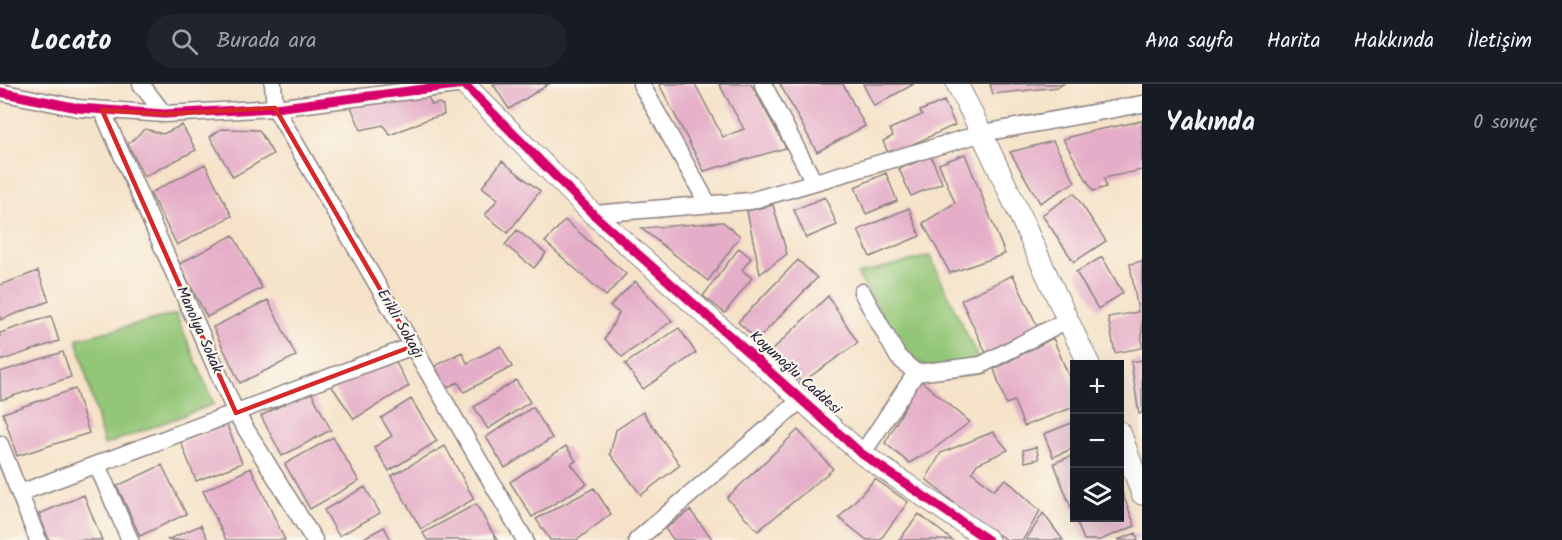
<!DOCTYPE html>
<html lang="tr">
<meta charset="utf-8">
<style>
body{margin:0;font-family:Kalam,sans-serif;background:#20242c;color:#f1f3f6}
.controls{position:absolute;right:18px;bottom:18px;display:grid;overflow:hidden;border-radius:0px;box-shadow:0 6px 24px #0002}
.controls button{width:54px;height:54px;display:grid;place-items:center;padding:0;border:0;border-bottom:2px solid #363941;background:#171b24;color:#f1f3f6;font:30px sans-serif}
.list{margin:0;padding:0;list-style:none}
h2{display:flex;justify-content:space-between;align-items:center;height:78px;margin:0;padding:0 24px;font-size:26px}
h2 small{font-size:20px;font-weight:400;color:#9ea1a6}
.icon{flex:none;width:33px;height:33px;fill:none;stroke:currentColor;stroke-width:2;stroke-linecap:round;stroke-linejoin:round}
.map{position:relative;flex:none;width:1142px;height:456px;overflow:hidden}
header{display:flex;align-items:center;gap:36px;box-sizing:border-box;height:84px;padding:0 30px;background:#171b24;border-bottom:2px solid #363941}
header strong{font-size:28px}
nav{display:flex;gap:33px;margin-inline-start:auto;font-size:21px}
.search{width:420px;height:54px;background:#20242c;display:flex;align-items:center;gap:15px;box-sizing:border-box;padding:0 21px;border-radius:33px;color:#9ea1a6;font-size:22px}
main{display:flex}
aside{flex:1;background:#171b24}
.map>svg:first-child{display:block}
.green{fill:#93c676;stroke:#5a7458;stroke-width:1.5}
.building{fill:#e5aec8}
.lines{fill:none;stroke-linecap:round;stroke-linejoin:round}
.minor-casing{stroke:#8c8282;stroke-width:19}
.tertiary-casing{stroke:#8c8282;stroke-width:23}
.minor{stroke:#fff;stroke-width:16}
.tertiary{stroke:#fff;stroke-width:21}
.cycleway-casing{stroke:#fbf7ec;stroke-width:13}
.cycleway{stroke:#d6006c;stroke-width:9}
.marked{fill:none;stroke:#d62828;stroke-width:4.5;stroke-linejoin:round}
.labels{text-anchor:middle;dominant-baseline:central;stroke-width:4.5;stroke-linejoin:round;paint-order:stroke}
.street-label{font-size:15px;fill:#22223b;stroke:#fbf7ec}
</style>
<header>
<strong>Locato</strong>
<div class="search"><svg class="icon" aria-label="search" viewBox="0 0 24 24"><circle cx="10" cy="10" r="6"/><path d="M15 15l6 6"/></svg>Burada ara</div>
<nav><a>Ana sayfa</a><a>Harita</a><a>Hakkında</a><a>İletişim</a></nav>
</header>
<main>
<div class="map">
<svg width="1142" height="456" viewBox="0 0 1142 456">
<rect width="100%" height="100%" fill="#fbf7ec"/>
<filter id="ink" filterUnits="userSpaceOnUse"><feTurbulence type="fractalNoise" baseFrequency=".0167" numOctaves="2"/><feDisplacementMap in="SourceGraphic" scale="12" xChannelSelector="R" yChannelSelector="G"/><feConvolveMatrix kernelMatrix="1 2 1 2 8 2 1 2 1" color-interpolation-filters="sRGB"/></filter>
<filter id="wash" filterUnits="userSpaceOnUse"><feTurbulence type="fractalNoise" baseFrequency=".008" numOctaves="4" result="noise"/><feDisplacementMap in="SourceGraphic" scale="24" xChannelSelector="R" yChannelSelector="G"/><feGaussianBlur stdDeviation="1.35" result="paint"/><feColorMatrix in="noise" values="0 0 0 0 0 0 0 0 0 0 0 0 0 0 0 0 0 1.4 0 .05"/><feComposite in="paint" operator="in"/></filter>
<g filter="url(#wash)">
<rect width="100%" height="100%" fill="#f5e2c8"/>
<path class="green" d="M930 172 984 287 949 295 908 272 857 190Z
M176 230 214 320 104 361 77 255Z"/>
<g id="blocks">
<path class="building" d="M493 0H549L509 25Z
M659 0H695L723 53 744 45 719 0H751L786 64 704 87Z
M780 0H843L865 42 817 68Z
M863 0H914L874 22Z
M990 0H1063L1058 3 993 10Z
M425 8 432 21 439 19 443 22 444 31 428 35 390 51 383 41 361 46 351 23 379 14Z
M944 17 955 41 889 71 883 57 893 52 890 45 922 31 920 27Z
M1142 37V86L1104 94 1106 103 1093 107 1063 55 1092 47Z
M182 41 196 66 144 93 128 60 145 45 163 50Z
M221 45 259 46 273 70 233 93 210 53Z
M1053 57 1075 98 1040 119 1010 68Z
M965 70 1005 170 950 189 923 139 955 119 939 80Z
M931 72 942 99 911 112 899 85Z
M502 77 540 107 508 149 485 131 498 115 482 103Z
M205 80 232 132 177 161 150 109Z
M886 89 897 117 866 130 855 103Z
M1074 109 1106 157 1074 178 1042 131Z
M825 113 837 141 806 154 794 126Z
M773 121 787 170 760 190 747 127Z
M909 124 920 152 870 173 858 146Z
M565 136 626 190 606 212 545 158Z
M723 138 740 152 708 197 641 144Z
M517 146 546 169 534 184 505 161Z
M233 151 262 204 207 233 179 180Z
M739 164 751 174 742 186 752 194 725 229 703 212Z
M1102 173 1123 209 1098 225 1076 188Z
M798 176 817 194 757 256 738 238Z
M1142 177V264L1115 269 1108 233 1138 228 1130 180Z
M38 187 49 217 0 236V201Z
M1013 191 1039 246 987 271 961 216Z
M635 197 672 237 622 273 605 255 619 229 610 222Z
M828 212 858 259 802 298 767 271Z
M268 216 296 272 240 299 213 243Z
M51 232 59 257 0 277V249Z
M679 244 696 269 643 305 625 280Z
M1053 254 1074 305V323L1024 342 1014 317 1006 320 994 285Z
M501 262 512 283 464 308 458 298 446 304 435 282 462 268 467 279Z
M63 268 71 293 1 316 0 288Z
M1142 276V329L1139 330 1131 278Z
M395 277 409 302 354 335 331 301Z
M516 296 530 318 488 345 474 323Z
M920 296 970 338 932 366 909 379 885 359Z
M75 305 89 349 17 372 3 329Z
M310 306 331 346 282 372 261 332Z
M411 315 437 357 389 387 374 363 392 352 381 334Z
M533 323 552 354 505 384 486 353Z
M643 328 680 381 641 411 610 370 616 346Z
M1074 338V364L1053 373 1044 350Z
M227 341 242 379 196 397 181 358Z
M798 346 833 385 758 447 727 414Z
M993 348 1008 366 977 380 972 388 994 406 1006 395 1040 427 1023 456H1007L976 438 926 395 941 369Z
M333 353 359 397 310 425 285 380Z
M445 362 474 415 421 445 391 392Z
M566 362 576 377 571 380 587 400 532 433 510 398Z
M1036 363 1039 375 1025 378 1023 366Z
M1074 371V432L1054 379Z
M162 381 186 430 140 452 117 402Z
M251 384 285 456H226L203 407Z
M875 395 908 418 880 456H867L839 434Z
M365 403 380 429 339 452 324 426Z
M1120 403 1135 442 1100 456H1084L1075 434H1120Z
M594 404 611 430 577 456H550L536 435Z
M84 411 102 456H49L39 430Z
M476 420 497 456H427L423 449Z
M690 426 713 456H674L665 445Z
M1043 429 1063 456H1026Z
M919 430 952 456H899Z
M201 441 208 456H167Z
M384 443 391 456H360Z
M1136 449 1138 456H1117Z"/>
</g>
</g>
<g filter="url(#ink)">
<use href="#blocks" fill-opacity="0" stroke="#8c8282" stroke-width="1.5"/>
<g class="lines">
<defs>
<path id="minor" d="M141 0 164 30
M273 0 275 24 525 456
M641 0 708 120
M763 0 814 98
M0 8 78 24 164 30 275 24 464 0
M102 26 236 329 314 456
M593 130 750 117 983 49 1142 20
M862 208 898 273 916 289 981 281 1067 236
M0 360 38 456
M862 370 916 289
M97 381 130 456
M20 409 413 262
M637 456 802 315"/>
<path id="tertiary" d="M464 0 593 130 862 370 988 456
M957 0C1005 92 1043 188 1089 280
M1120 348 1142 410"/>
</defs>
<use href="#minor" class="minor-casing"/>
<use href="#tertiary" class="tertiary-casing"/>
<use href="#minor" class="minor"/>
<use href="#tertiary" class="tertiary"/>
<defs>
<path id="cycleway" d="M0 8 78 24 164 30 275 24 464 0 593 130 862 370 988 456"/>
</defs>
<use href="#cycleway" class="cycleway-casing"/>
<use href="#cycleway" class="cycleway"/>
</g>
</g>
<path class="marked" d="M275 24 413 262 236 329 102 26 164 30Z"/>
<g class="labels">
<g class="street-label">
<text transform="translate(400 240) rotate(60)">Erikli Sokağı</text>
<text transform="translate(199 246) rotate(66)">Manolya Sokak</text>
<text transform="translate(795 289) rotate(42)">Koyunoğlu Caddesi</text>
</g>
</g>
</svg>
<div class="controls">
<button>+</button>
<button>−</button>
<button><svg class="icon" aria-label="layers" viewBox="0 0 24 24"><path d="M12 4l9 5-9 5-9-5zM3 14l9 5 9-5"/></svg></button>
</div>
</div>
<aside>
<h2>Yakında<small>0 sonuç</small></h2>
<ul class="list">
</ul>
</aside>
</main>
